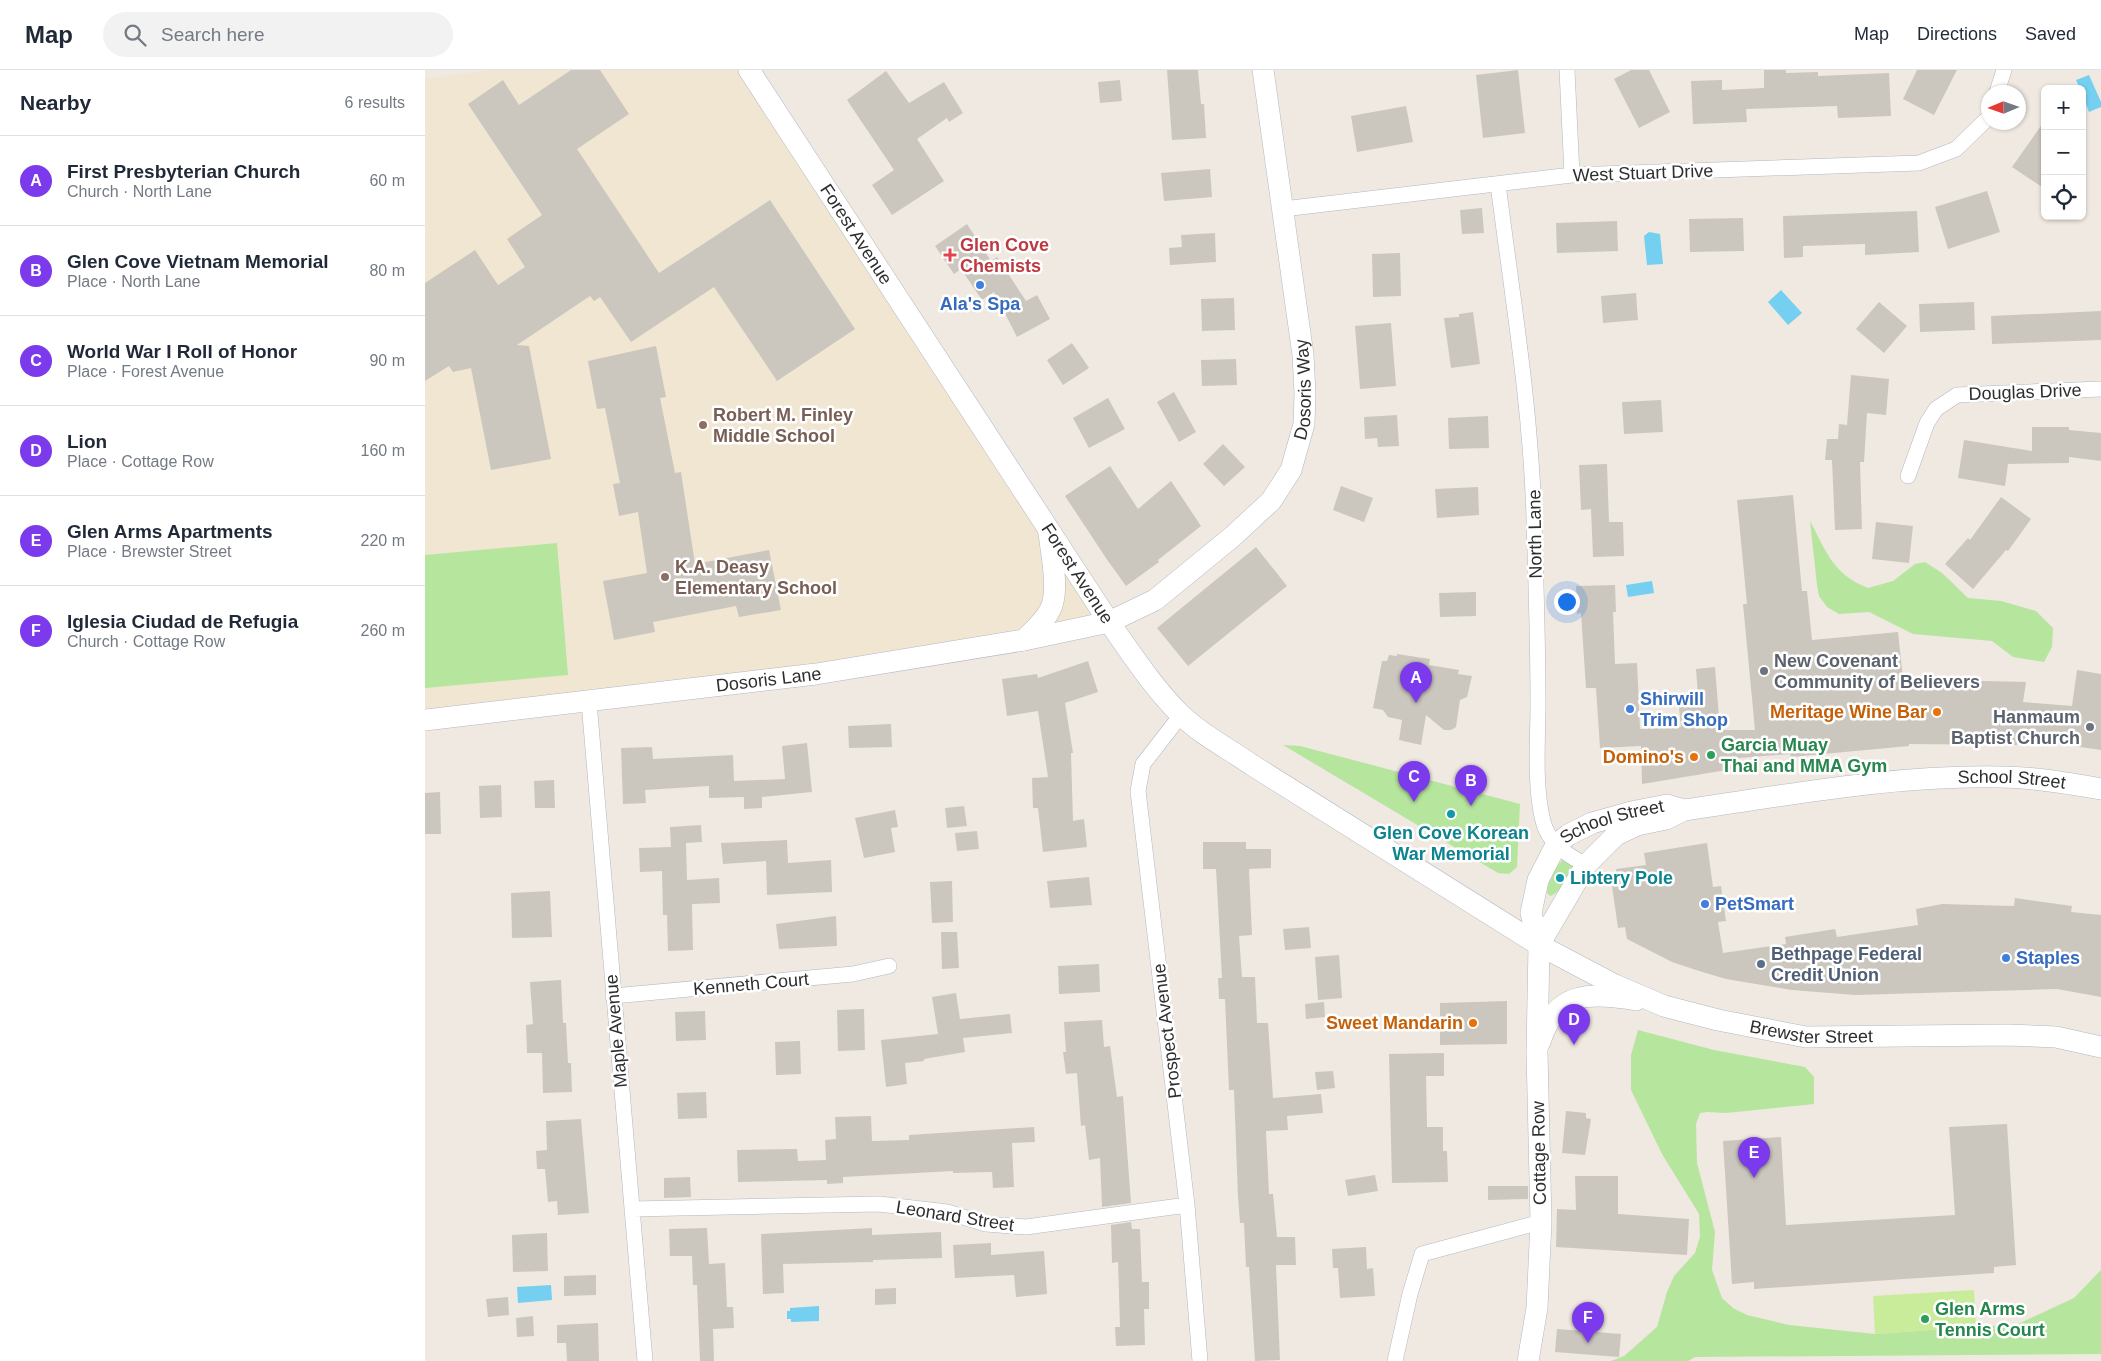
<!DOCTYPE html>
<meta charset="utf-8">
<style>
body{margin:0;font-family:Helvetica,sans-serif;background:#f2f2f3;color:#1f2937}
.controls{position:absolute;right:15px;top:15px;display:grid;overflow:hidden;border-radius:8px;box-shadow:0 1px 4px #0004}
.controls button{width:45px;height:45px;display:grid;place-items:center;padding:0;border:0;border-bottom:1px solid #e0e1e3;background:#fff;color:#1f2937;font:25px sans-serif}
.compass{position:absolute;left:1556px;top:15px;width:45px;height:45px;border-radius:50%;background:#fff;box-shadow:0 1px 4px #0004;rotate:268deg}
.you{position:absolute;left:1141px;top:531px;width:18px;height:18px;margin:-12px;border:4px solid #fff;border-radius:50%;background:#1a73e8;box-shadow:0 0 0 8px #1a73e833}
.badge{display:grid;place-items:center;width:32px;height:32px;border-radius:50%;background:#7c3aed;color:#fff;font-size:16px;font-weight:700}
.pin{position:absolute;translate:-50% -41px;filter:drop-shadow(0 1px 2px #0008)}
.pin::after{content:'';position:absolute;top:26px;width:18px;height:15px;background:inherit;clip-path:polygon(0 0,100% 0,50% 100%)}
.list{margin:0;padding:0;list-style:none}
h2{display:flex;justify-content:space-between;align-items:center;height:65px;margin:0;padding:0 20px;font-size:21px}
h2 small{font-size:16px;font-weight:400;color:#747a83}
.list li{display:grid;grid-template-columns:32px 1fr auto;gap:15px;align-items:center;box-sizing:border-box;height:90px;padding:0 20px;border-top:1px solid #e0e1e3}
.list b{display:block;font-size:19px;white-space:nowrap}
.list p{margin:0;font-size:16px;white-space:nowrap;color:#747a83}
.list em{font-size:16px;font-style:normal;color:#747a83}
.icon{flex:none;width:28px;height:28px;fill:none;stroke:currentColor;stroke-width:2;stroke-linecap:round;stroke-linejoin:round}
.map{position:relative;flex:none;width:1676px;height:1291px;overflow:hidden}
header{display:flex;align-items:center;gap:30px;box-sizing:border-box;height:70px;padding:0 25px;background:#fff;border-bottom:1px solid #e0e1e3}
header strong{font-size:24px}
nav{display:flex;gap:28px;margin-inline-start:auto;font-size:18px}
.search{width:350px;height:45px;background:#f2f2f3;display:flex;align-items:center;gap:12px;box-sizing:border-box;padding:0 18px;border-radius:28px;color:#747a83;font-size:19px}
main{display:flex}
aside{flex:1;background:#fff}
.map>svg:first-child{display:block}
.education{fill:#f0e6d1}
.green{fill:#b6e59e}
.pitch{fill:#c9ec9a}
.water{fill:#75cff0}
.building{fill:#cbc7bf}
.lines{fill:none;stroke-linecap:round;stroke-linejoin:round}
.street-casing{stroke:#b4b7c1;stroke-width:16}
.secondary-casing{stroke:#b4b7c1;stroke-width:22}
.street{stroke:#fff;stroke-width:15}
.secondary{stroke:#fff;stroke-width:21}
.health-dot{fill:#e0444e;stroke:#fff;stroke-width:2}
.shop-dot{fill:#3f7fe0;stroke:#fff;stroke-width:2}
.education-dot{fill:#8d6e63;stroke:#fff;stroke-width:2}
.worship-dot{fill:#6b7280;stroke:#fff;stroke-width:2}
.food-dot{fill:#e8710a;stroke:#fff;stroke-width:2}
.leisure-dot{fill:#2e9e5b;stroke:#fff;stroke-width:2}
.culture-dot{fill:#0f9aa8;stroke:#fff;stroke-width:2}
.service-dot{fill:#5c6f8a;stroke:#fff;stroke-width:2}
.labels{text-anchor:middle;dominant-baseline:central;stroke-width:5;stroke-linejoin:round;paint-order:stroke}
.street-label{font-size:18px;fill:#2e2e2e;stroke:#fff}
.health-label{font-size:18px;font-weight:bold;fill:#be3a42;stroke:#fff;text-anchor:start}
.shop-label{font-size:18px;font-weight:bold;fill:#366cbe;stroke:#fff;text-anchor:start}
.education-label{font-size:18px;font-weight:bold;fill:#785e54;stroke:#fff;text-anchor:start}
.worship-label{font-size:18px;font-weight:bold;fill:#5b616d;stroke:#fff;text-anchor:start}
.food-label{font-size:18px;font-weight:bold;fill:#c56008;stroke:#fff;text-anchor:end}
.leisure-label{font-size:18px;font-weight:bold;fill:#27864d;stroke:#fff;text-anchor:start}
.culture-label{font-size:18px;font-weight:bold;fill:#0d838f;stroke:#fff}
.service-label{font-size:18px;font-weight:bold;fill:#4e5e75;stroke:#fff;text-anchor:start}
</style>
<header>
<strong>Map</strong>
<div class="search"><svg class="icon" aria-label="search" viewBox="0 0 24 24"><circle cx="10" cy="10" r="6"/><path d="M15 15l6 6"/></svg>Search here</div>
<nav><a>Map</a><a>Directions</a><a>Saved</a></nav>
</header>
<main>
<aside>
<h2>Nearby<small>6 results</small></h2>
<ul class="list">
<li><span class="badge">A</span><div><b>First Presbyterian Church</b><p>Church · North Lane</p></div><em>60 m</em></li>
<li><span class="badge">B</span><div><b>Glen Cove Vietnam Memorial</b><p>Place · North Lane</p></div><em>80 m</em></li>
<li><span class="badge">C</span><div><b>World War I Roll of Honor</b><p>Place · Forest Avenue</p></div><em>90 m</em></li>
<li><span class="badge">D</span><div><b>Lion</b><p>Place · Cottage Row</p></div><em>160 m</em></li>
<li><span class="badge">E</span><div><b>Glen Arms Apartments</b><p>Place · Brewster Street</p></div><em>220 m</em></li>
<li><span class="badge">F</span><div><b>Iglesia Ciudad de Refugia</b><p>Church · Cottage Row</p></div><em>260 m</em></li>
</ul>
</aside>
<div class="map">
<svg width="1676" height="1291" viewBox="0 0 1676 1291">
<rect width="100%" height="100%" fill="#efe9e1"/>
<path class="education" d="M65 0H324L684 552 301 615 0 649V9Z"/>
<path class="green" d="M1385 451C1402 483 1408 504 1443 518L1468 511 1490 494 1500 492 1517 503 1543 528 1576 531 1611 541 1628 558 1627 577 1619 592 1588 587 1567 571 1488 564 1444 542 1414 544 1402 537 1394 526 1392 515Z
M132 473 143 605 0 618V485Z
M858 675 875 676 1095 734 1092 797 1084 804 1073 803Z
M1141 787 1149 797C1143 807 1137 822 1125 826L1122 823C1123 809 1130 796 1141 787Z
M1213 960 1289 980 1380 997 1389 1007V1034L1301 1043 1283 1042 1275 1043 1271 1054 1272 1093 1290 1162 1287 1200 1297 1228 1308 1238 1322 1245 1364 1255 1450 1264 1593 1254 1649 1228 1676 1200V1284L1270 1287 1263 1291H1186L1199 1286 1232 1257 1242 1222 1249 1206 1270 1183 1275 1167 1274 1144 1237 1084 1206 1020V985Z"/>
<path class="pitch" d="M1549 1220 1551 1257 1450 1264 1448 1226Z"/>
<path class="water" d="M1664 5 1676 32V37L1664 42 1657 24V19H1655L1651 10Z
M1224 162 1235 164 1238 194 1222 195 1219 166Z
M1356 220 1377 243 1363 255 1343 232Z
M1227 511 1229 523 1203 527 1201 515Z
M126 1215 127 1230 93 1233 92 1217Z
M394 1236V1251L366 1252V1249H362V1241H365V1238Z"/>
<path class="building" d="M146 0H175L204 44 152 79 234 203 345 130 430 259 352 311 289 217 206 272 175 227 169 231 165 226 92 275 104 276 126 389 66 400 46 298 28 302 24 296 0 311V213L50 180 73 215 100 197 82 169 117 145 43 34 78 10 94 35Z
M742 0H773L776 34H779L781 68 747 70Z
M1093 0 1100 63 1058 68 1051 5Z
M1206 0H1224L1245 42 1214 58 1189 9Z
M1339 0H1361V3L1393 2V6L1464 3 1466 46 1413 48 1412 36 1321 39 1322 52 1268 54 1266 11 1297 10V20L1339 18Z
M1492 0H1532L1509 45 1478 29Z
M461 1 484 33 519 12 538 43 524 52 522 48 492 69 519 111 467 145 447 115 469 100 422 30Z
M695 10 697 31 675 33 673 12Z
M981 36 988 72 932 82 926 46Z
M1620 50V119L1587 97Z
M785 99 787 127 739 131 736 103Z
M1562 121 1575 162 1523 179 1510 137Z
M1057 138 1059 163 1037 164 1035 140Z
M1492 141 1494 182 1440 185V174L1378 176V187L1359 188 1358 146Z
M1318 148 1319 181 1265 182 1264 149Z
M1192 151 1193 181 1132 183 1131 153Z
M542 154 566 191 572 187 601 231 612 225 625 249 592 267 569 222 557 230 536 199 529 204 510 176Z
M790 163 791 192 745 195 744 178 757 177 756 165Z
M975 183 976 226 948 227 947 184Z
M1211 223 1213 250 1178 253 1176 226Z
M809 228 810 260 777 261 776 229Z
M1454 232 1482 256 1459 283 1431 259Z
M1549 232 1550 260 1495 262 1494 234Z
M1676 241V270L1567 274 1566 246Z
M1048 242 1055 294 1026 298 1019 248 1034 247V244Z
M966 253 971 316 935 319 930 256Z
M647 273 664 298 638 315 622 290Z
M231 276 241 327 235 328 250 403 256 402 270 494 344 480 356 540 314 547 311 536 228 552 230 562 189 570 178 511 222 503 213 442 194 446 188 414 195 413 180 338 172 339 163 291Z
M811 289 812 315 777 316 776 290Z
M1426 305 1464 309 1461 345 1442 343 1439 392H1435L1437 459 1410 460 1407 390H1400L1402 369H1413L1414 354 1422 355Z
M749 322 771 362 754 372 732 332Z
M683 328 700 359 664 378 648 348Z
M1236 330 1238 362 1199 364 1197 332Z
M972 345 974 376 953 377 952 368 940 369 939 347Z
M1063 346 1064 378 1024 379 1023 348Z
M1607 357H1644V360L1676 363V391L1644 387V393L1583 394 1580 416 1533 408 1539 370 1607 381Z
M798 374 820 397 799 416 778 394Z
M1182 394 1184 452H1198L1199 486 1168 487 1166 439 1156 440 1154 395Z
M685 396 713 439 746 411 776 456 733 490 734 492 701 516 683 491 640 426Z
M916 416 948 428 939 452 908 440Z
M1053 417 1054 445 1012 448 1010 419Z
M1368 425 1377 521H1382L1387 570 1473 562 1478 609 1601 612 1598 632 1647 636 1652 600 1676 604V680L1634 674 1593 672 1592 675 1484 674V676L1366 687 1365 684 1313 688 1314 698 1217 714 1216 676 1175 678 1171 618H1161L1156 543 1152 544 1151 516 1190 515 1191 542H1188L1190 594 1212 593 1215 659 1256 657 1253 627 1273 625 1271 599 1290 597 1295 660H1330L1318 534H1322L1312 430Z
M1576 427 1606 449 1583 481 1581 480 1548 519 1520 494 1543 468 1545 470Z
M1451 452 1488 456 1484 493 1447 489Z
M831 477 862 516 763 596 732 558Z
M1051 522V546L1015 547 1014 523Z
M972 584 1005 589 1004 595 1034 600 1033 604 1047 606 1042 627 1035 630 1031 657 1026 660H1019L1001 645 996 675 974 670 977 650 963 647 958 640 948 638 957 591H962L964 585 972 586Z
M663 591 673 622 640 633 648 683H646L648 751 659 749 662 777 618 782 613 738H608L607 708 623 707 613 641 582 646 577 609 612 604 613 608Z
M466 654 467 677 424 678 423 656Z
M382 673 387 722 337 727V738L319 739V727L284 728V716L220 720 221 733 198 734 196 678 227 677 228 689 308 685 309 711 360 709 357 676Z
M129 710 130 738H110L109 711Z
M76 715 77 747 55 748 54 716Z
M15 722 16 764H0V723Z
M539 736 542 756 522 758 520 738Z
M470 740 473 757 466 758 470 782 439 788 430 748Z
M276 755 277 772 261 773 262 810 294 808 295 833 267 834 268 880 243 881 242 845H238L237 801 215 802 214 778 246 777 245 757Z
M552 761 554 779 532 781 530 763Z
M362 770 363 793 406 790 407 822 342 825 341 791 298 794 296 773Z
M778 772H821V779H846V798L824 799 827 865 814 866 817 907H830L832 953H843L848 1028 896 1024 898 1043 862 1046 863 1060 841 1061 844 1124H848L852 1167H870L871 1195H851L855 1290 830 1291 824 1197H821L819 1153H815L813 1127 809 1020H804L800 929H794L793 908H797L791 799H778Z
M1282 773 1288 817 1296 816 1301 851 1293 852 1298 883 1361 874 1360 867 1410 859 1412 867 1493 855 1491 839 1517 834 1589 836 1590 828 1647 836 1646 842 1676 845V927L1632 919 1430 925 1367 920 1301 909 1274 901 1247 892 1202 869 1200 857 1193 858 1186 809 1192 808 1191 799 1221 795 1219 783Z
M664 807 667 835 625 838 622 811Z
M527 811 528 852 507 853 505 812Z
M125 821 127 867 87 868 86 823Z
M411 846 412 876 354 879 351 854Z
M884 857 886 878 860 880 858 859Z
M516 862H532L534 898 517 899Z
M914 885 917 928 893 930 890 887Z
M674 894 675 922 634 924 633 896Z
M136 910 138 953H141L143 993H146L147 1022 118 1023 117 983H102L101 955 108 954 105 912Z
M531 923 535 949 585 944 587 963 538 968 540 982 499 989V991L480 993 482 1014 461 1017 456 970 513 964 507 927Z
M1082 931V974L1015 975V933Z
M899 932 900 947 881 949 880 934Z
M439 939 440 980 413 981 412 940Z
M280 941 281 970 251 971 250 942Z
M677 950 679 977 685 976 692 1027 698 1026 706 1133 677 1137 675 1088 664 1090 660 1055 656 1056 652 1003 641 1004 638 982H641L639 952Z
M375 971 376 1004 351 1005 350 972Z
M1019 983V1006H1001L1002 1057H1018V1081H1022L1023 1112 967 1113 964 984Z
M908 1001 910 1018 892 1020 890 1002Z
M281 1022 282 1048 253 1049 252 1023Z
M1141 1041 1161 1043V1048L1166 1049 1160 1085 1137 1083Z
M446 1046 447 1071 484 1070V1065L609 1057 610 1072 587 1073 589 1117 568 1118 567 1102 528 1103V1101L418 1107V1113L402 1114V1110L313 1112 312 1080 372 1079 373 1091 401 1090 400 1070 411 1069 410 1047Z
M156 1049 164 1143 133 1145 132 1131 123 1132 120 1099H112L111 1081 122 1080 121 1051Z
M1582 1054 1591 1195 1569 1197V1203L1329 1219V1212L1307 1214 1298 1071 1356 1067 1361 1155 1530 1145 1524 1057Z
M950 1105 953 1121 923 1126 920 1110Z
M1150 1106H1193V1144L1264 1149 1262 1185 1131 1177 1132 1139 1151 1140Z
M265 1107 266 1127 239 1128V1108Z
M1063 1116H1103V1129L1063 1130Z
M706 1152 707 1159H715L717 1212H724V1239H719L720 1275 691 1276 690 1257H695L693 1192 687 1193 686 1155Z
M282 1158 284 1194 300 1193 302 1237H308L309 1258 288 1259 289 1291H275L272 1215H268L267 1186H245L244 1159Z
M447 1158V1165L516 1162 517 1188 448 1190V1192L358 1194 359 1223 338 1224 336 1164Z
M122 1163 123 1201 88 1202 87 1165Z
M566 1173V1185L619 1181 622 1224 591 1227 589 1205 530 1208 528 1175Z
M941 1177 942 1199 948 1198 950 1226 915 1228 913 1198H908L907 1179Z
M171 1205V1225L139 1226V1206Z
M471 1218V1234L450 1235V1219Z
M83 1227 84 1245 63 1247 61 1229Z
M108 1246 109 1266 92 1267 91 1248Z
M173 1253 174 1291H142L141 1273H132V1255Z
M1132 1259 1196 1264 1194 1287 1130 1282Z"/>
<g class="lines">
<defs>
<path id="street" d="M1142 0 1147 105
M1572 22 1579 0
M1073 114C1087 225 1106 337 1109 449 1111 510 1113 572 1113 634 1113 671 1109 715 1118 751 1123 773 1142 785 1161 795
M858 139 1147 105 1494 93 1531 79 1564 47
M1483 406 1502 353 1511 339 1532 325 1676 319
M164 632 220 1291
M756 645 718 694 713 721 762 1135 775 1291
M188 926 428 904 464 896
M207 1139 454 1134 522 1142 561 1154 601 1157 762 1135
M970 1291 985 1224 997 1184 1116 1152"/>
<g id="secondary">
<path id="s1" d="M324 0 684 552C706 583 727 616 755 644 775 664 804 679 827 695L1114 875 1190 915 1239 936 1293 950 1381 967 1582 965 1631 967 1676 977"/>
<path d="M599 570C608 561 619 552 625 540 635 521 626 484 624 462"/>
<path id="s2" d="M0 650 391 604 599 570 684 552 730 530 807 467 846 431 866 400 879 354 880 323 878 285 838 0"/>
<path id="s3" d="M1114 875 1161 795 1191 765 1212 755 1241 749 1259 740C1363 725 1469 705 1575 707 1608 707 1643 713 1676 719"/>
<path d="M1115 972C1130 921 1165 922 1211 930"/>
<path id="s4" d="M1103 1291 1112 1238 1116 1152 1112 982 1114 875 1106 843 1113 810 1131 775 1143 765 1167 753 1206 742 1242 735 1259 740"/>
</g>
</defs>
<use href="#street" class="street-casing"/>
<use href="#secondary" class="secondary-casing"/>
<use href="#street" class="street"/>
<use href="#secondary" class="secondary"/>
</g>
<path class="health-dot" d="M522.5 177.5h5v5h5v5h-5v5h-5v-5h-5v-5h5z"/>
<g class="shop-dot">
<circle cx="555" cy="215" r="5"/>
<circle cx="1205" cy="639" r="5"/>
<circle cx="1280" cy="834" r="5"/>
<circle cx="1581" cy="888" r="5"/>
</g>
<g class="education-dot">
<circle cx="278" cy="355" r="5"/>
<circle cx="240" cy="507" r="5"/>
</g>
<g class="worship-dot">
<circle cx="1339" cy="601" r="5"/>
<circle cx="1665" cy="657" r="5"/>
</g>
<g class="food-dot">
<circle cx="1512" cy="642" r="5"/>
<circle cx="1269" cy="687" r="5"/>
<circle cx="1048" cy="953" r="5"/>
</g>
<g class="leisure-dot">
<circle cx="1286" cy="685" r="5"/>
<circle cx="1500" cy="1249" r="5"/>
</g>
<g class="culture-dot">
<circle cx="1026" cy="744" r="5"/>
<circle cx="1135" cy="808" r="5"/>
</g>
<circle class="service-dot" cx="1336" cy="894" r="5"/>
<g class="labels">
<g class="street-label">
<text transform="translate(1218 103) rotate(-2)">West Stuart Drive</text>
<text stroke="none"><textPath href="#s1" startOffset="196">Forest Avenue</textPath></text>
<text stroke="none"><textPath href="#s2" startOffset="1014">Dosoris Way</textPath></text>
<text transform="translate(1600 322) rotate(-2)">Douglas Drive</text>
<text transform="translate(1110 464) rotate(-91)">North Lane</text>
<text stroke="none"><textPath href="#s1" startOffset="601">Forest Avenue</textPath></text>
<text stroke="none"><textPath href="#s2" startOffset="346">Dosoris Lane</textPath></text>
<text stroke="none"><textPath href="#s3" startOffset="538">School Street</textPath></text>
<text stroke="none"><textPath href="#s4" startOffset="585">School Street</textPath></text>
<text transform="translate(326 914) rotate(-5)">Kenneth Court</text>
<text stroke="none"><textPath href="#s1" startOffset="1492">Brewster Street</textPath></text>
<text transform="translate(191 961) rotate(-95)">Maple Avenue</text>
<text transform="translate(742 961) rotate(-97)">Prospect Avenue</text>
<text transform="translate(1114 1083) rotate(-91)">Cottage Row</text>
<text transform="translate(530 1146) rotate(9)">Leonard Street</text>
</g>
<g class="health-label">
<text x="535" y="175">Glen Cove<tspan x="535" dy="21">Chemists</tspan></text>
</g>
<g class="shop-label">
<text x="555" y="234" text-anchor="middle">Ala's Spa</text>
<text x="1215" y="629">Shirwill<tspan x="1215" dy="21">Trim Shop</tspan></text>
<text x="1290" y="834">PetSmart</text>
<text x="1591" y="888">Staples</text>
</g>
<g class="education-label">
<text x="288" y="345">Robert M. Finley<tspan x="288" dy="21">Middle School</tspan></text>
<text x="250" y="497">K.A. Deasy<tspan x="250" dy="21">Elementary School</tspan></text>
</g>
<g class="worship-label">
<text x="1349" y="591">New Covenant<tspan x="1349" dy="21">Community of Believers</tspan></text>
<text x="1655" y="647" text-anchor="end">Hanmaum<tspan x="1655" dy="21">Baptist Church</tspan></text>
</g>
<g class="food-label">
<text x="1502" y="642">Meritage Wine Bar</text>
<text x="1259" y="687">Domino's</text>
<text x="1038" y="953">Sweet Mandarin</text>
</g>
<g class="leisure-label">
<text x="1296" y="675">Garcia Muay<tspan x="1296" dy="21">Thai and MMA Gym</tspan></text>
<text x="1510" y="1239">Glen Arms<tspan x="1510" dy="21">Tennis Court</tspan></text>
</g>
<g class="culture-label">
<text x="1026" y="763">Glen Cove Korean<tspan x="1026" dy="21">War Memorial</tspan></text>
<text x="1145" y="808" text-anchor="start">Libtery Pole</text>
</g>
<g class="service-label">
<text x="1346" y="884">Bethpage Federal<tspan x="1346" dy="21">Credit Union</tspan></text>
</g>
</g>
</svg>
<div class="controls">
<button>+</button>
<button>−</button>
<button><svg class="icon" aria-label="locate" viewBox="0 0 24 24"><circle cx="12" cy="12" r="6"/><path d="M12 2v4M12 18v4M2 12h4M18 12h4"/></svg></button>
</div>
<svg class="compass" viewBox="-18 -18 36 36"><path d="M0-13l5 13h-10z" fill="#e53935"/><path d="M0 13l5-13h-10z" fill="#747a83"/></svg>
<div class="you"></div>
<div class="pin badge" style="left:991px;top:633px">A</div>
<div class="pin badge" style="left:1046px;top:736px">B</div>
<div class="pin badge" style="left:989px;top:732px">C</div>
<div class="pin badge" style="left:1149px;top:975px">D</div>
<div class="pin badge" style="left:1329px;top:1108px">E</div>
<div class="pin badge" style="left:1163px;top:1273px">F</div>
</div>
</main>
